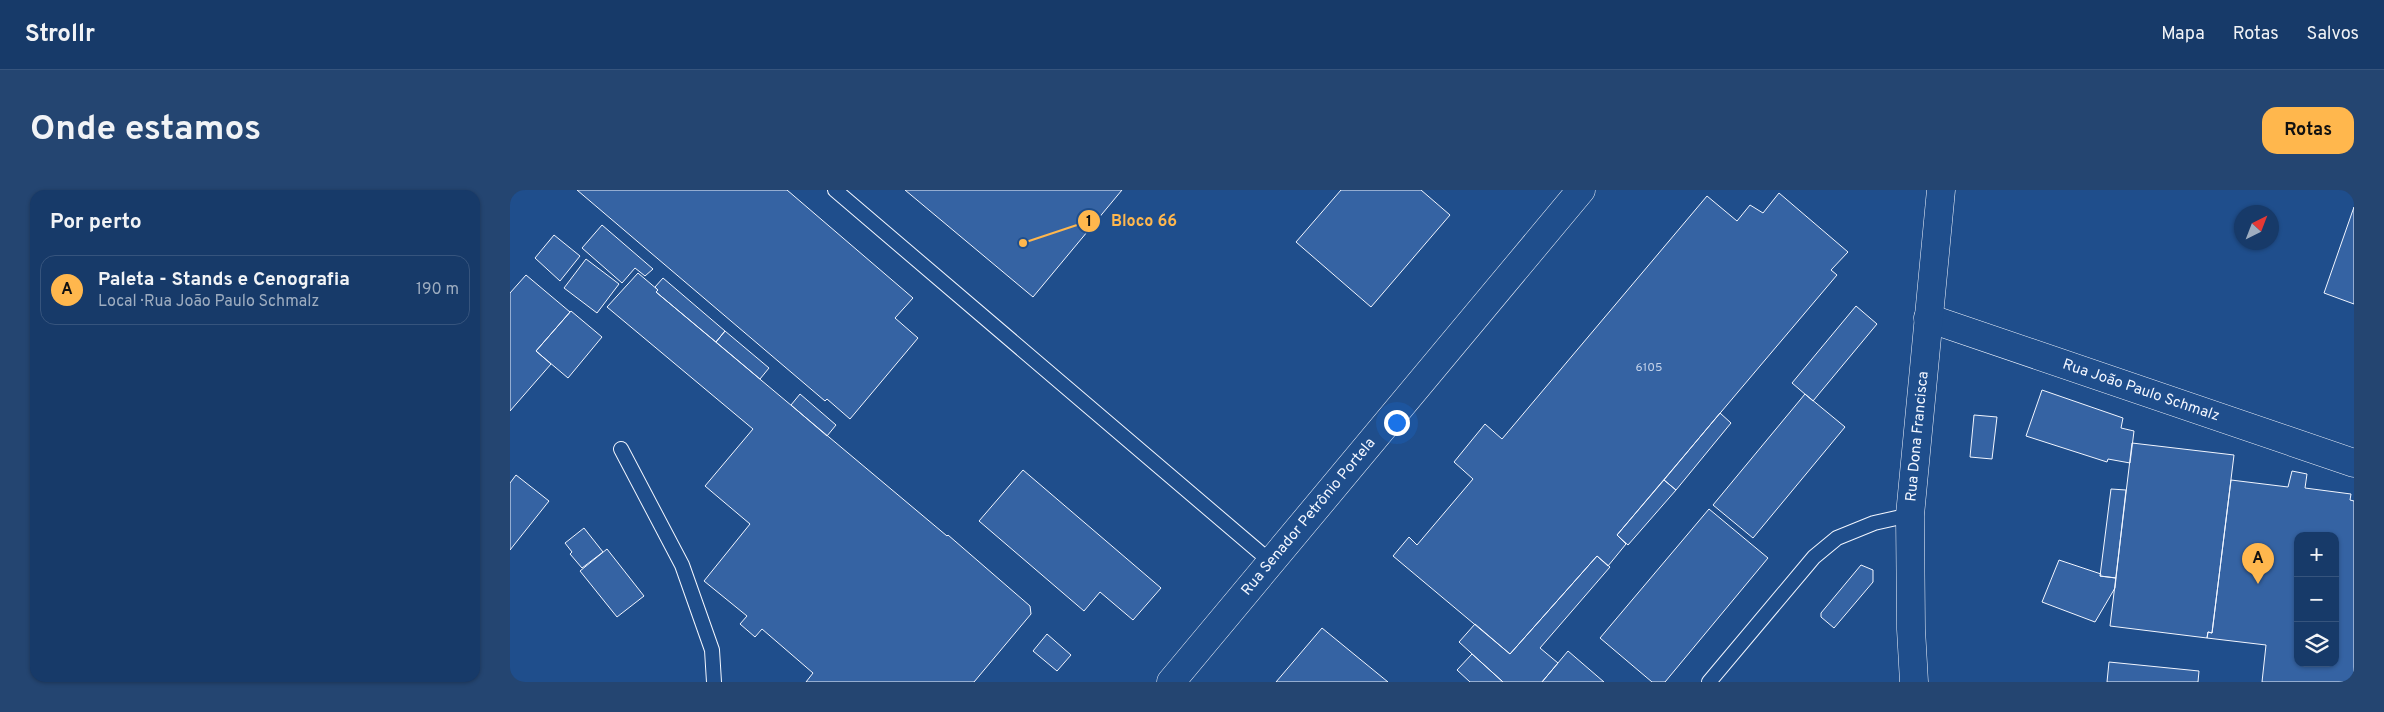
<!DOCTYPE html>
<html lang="pt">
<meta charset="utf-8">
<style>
body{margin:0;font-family:Overpass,sans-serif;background:#244571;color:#f1f3f6}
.controls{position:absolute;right:15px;bottom:15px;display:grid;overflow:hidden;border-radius:10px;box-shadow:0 1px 4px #0004}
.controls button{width:45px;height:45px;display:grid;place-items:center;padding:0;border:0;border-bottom:1px solid #36547d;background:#173a69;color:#f1f3f6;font:25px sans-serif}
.compass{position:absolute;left:1724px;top:15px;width:45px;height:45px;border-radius:50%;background:#173a69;box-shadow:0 1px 4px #0004;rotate:42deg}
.you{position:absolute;left:886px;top:232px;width:18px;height:18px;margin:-12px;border:4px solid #fff;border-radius:50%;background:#1a73e8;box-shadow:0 0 0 8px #1a73e833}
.badge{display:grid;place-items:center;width:32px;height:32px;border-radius:50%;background:#ffb74d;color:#111;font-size:16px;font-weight:700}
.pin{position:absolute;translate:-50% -41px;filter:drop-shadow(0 1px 2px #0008)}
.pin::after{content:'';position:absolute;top:26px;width:18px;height:15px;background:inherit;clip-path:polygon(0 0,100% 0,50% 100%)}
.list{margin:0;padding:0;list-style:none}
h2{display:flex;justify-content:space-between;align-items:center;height:65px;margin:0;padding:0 20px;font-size:21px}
h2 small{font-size:16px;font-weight:400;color:#9eadc0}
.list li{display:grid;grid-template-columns:32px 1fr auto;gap:15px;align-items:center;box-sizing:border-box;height:70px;margin:0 10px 10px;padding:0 10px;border:1px solid #36547d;border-radius:15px}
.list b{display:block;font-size:19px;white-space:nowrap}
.list p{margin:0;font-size:16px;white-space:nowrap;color:#9eadc0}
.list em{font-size:16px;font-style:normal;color:#9eadc0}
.icon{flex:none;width:28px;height:28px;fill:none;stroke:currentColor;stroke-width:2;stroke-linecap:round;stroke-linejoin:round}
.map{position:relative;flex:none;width:1844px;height:492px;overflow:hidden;border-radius:15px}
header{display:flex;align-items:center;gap:30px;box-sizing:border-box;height:70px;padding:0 25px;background:#173a69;border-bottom:1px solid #36547d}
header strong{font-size:24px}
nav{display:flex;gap:28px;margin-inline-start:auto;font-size:18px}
.intro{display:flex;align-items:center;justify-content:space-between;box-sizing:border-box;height:120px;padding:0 30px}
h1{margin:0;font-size:35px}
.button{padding:12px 22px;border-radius:15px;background:#ffb74d;color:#111;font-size:18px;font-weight:700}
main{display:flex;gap:30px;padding:0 30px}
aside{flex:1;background:#173a69;border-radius:15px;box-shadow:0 1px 4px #0004}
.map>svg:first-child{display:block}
.building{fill:#3563a3;stroke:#f2f6ff;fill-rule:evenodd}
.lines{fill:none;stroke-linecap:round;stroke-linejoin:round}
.service-casing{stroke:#f2f6ff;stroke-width:16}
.minor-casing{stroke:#f2f6ff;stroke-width:29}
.primary-casing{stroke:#f2f6ff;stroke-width:29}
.service{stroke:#1f4e8c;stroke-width:14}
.minor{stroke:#1f4e8c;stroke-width:28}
.primary{stroke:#1f4e8c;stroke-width:28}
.labels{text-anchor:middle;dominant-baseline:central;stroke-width:4;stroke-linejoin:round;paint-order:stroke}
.number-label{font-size:12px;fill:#c3d1e8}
.street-label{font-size:15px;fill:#f2f6ff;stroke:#1f4e8c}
.leader{fill:none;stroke:#ffb74d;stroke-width:2}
.callout-dot{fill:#ffb74d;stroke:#1f4e8c;stroke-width:2}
.mark-label{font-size:15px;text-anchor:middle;font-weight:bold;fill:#111}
.callout-label{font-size:16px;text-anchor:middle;font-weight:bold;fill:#ffb74d;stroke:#1f4e8c;stroke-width:4;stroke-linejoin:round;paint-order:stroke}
</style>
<header>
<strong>Strollr</strong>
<nav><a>Mapa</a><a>Rotas</a><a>Salvos</a></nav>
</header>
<div class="intro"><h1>Onde estamos</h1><a class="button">Rotas</a></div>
<main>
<aside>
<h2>Por perto<small></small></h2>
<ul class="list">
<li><span class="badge">A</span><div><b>Paleta - Stands e Cenografia</b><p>Local · Rua João Paulo Schmalz</p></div><em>190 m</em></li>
</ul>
</aside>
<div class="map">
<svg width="1844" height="492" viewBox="0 0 1844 492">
<rect width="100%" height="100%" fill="#1f4e8c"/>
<path class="building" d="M67 0H277L403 108 385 128 408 148 340 229 317 209 315 211Z
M395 0H612L523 107Z
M831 0H911L940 25 861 117 786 52Z
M1269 3 1338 62 1321 80 1327 85 1107 345 1116 354 1098 376 1087 366 1000 464 883 366 899 347 907 355 963 289 944 272 975 234 992 249 1197 6 1227 31 1240 15 1253 23Z
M1844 17V114L1814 103Z
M92 35 143 79 135 86 125 78 112 93 72 58Z
M44 45 70 66 50 91 25 68Z
M76 69 109 94 87 123 54 98Z
M128 83 148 100 146 102 437 346 438 345 520 416 521 424 464 492H296L303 483 252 439 245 447 230 434 237 426 194 391 240 334 195 296 243 239 97 117Z
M16 85 60 122 26 161 41 174 0 221V103Z
M153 88 215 141 206 152 146 102 148 100 145 97Z
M1346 116 1367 134 1303 211 1282 193Z
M61 121 92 147 58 188 26 161Z
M215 141 259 178 250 189 206 152Z
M1532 200 1613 228 1611 238 1624 241 1620 273 1598 269 1597 272 1516 246Z
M290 204 326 235 317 246 281 215Z
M1295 204 1335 237 1243 348 1203 315Z
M1210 223 1221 233 1166 300 1154 290Z
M1464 225 1487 227 1482 269 1460 267Z
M1622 253 1724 265 1702 443 1698 442 1697 448 1600 436Z
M513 280 651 398 623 430 590 402 574 421 469 331Z
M1782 281 1797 284 1795 298 1841 304 1840 310 1844 311V492H1752L1756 455 1697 448 1698 442 1702 443 1721 290 1778 297ZM1788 346H1825V473H1788Z
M6 285 39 311 0 360V293Z
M1154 290 1166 300 1118 355 1107 345Z
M1601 299 1616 300 1606 388 1590 386Z
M1199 319 1258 368 1155 492H1142L1090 448Z
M74 338 93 362 72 378 60 364 62 362 55 353Z
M97 359 134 406 107 427 70 381Z
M1087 366 1100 377 1030 458 1048 473 1032 492H993L949 452 965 434 1000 464Z
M1549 370 1591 384 1590 386 1606 388 1605 398 1585 432 1532 412Z
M1351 375 1363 380V392L1324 438 1311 427V423Z
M812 438 878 492H766Z
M537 444 561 465 547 481 523 461Z
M1058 461 1094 492H1032Z
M962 464 993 492H960L947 480Z
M1599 472 1689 481 1688 492H1597Z"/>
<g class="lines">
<defs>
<path id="service" d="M325 0 761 372
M111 259 172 375 202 460 204 492
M1199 492 1304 367 1327 348 1364 333 1400 325"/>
<g id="minor">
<path id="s1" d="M1418 128 1844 273"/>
<path id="s2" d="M661 492 1071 0"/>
</g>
<g id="primary">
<path id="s3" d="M1404 492 1401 439 1400 325 1431 0"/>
</g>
</defs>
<use href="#service" class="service-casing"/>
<use href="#minor" class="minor-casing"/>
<use href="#primary" class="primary-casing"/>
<use href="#service" class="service"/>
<use href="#minor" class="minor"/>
<use href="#primary" class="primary"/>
</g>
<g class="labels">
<g class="number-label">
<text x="1139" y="178">6105</text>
</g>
<g class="street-label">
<text stroke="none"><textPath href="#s1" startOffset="225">Rua João Paulo Schmalz</textPath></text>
<text stroke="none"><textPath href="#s3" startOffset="246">Rua Dona Francisca</textPath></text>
<text stroke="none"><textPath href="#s2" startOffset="215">Rua Senador Petrônio Portela</textPath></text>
</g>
</g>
<path class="leader" d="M513 53L579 31"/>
<g class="callout-dot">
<circle cx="513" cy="53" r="5"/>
<circle cx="579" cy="31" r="12"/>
</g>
<g class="mark-label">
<text x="579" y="36">1</text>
</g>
<g class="callout-label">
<text x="634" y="36">Bloco 66</text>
</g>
</svg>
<div class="controls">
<button>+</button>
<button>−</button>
<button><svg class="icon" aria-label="layers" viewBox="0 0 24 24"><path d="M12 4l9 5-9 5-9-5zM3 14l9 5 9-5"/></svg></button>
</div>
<svg class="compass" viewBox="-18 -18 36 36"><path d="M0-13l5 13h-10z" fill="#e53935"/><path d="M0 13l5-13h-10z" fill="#9eadc0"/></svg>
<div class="you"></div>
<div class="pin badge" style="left:1748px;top:394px">A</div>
</div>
</main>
